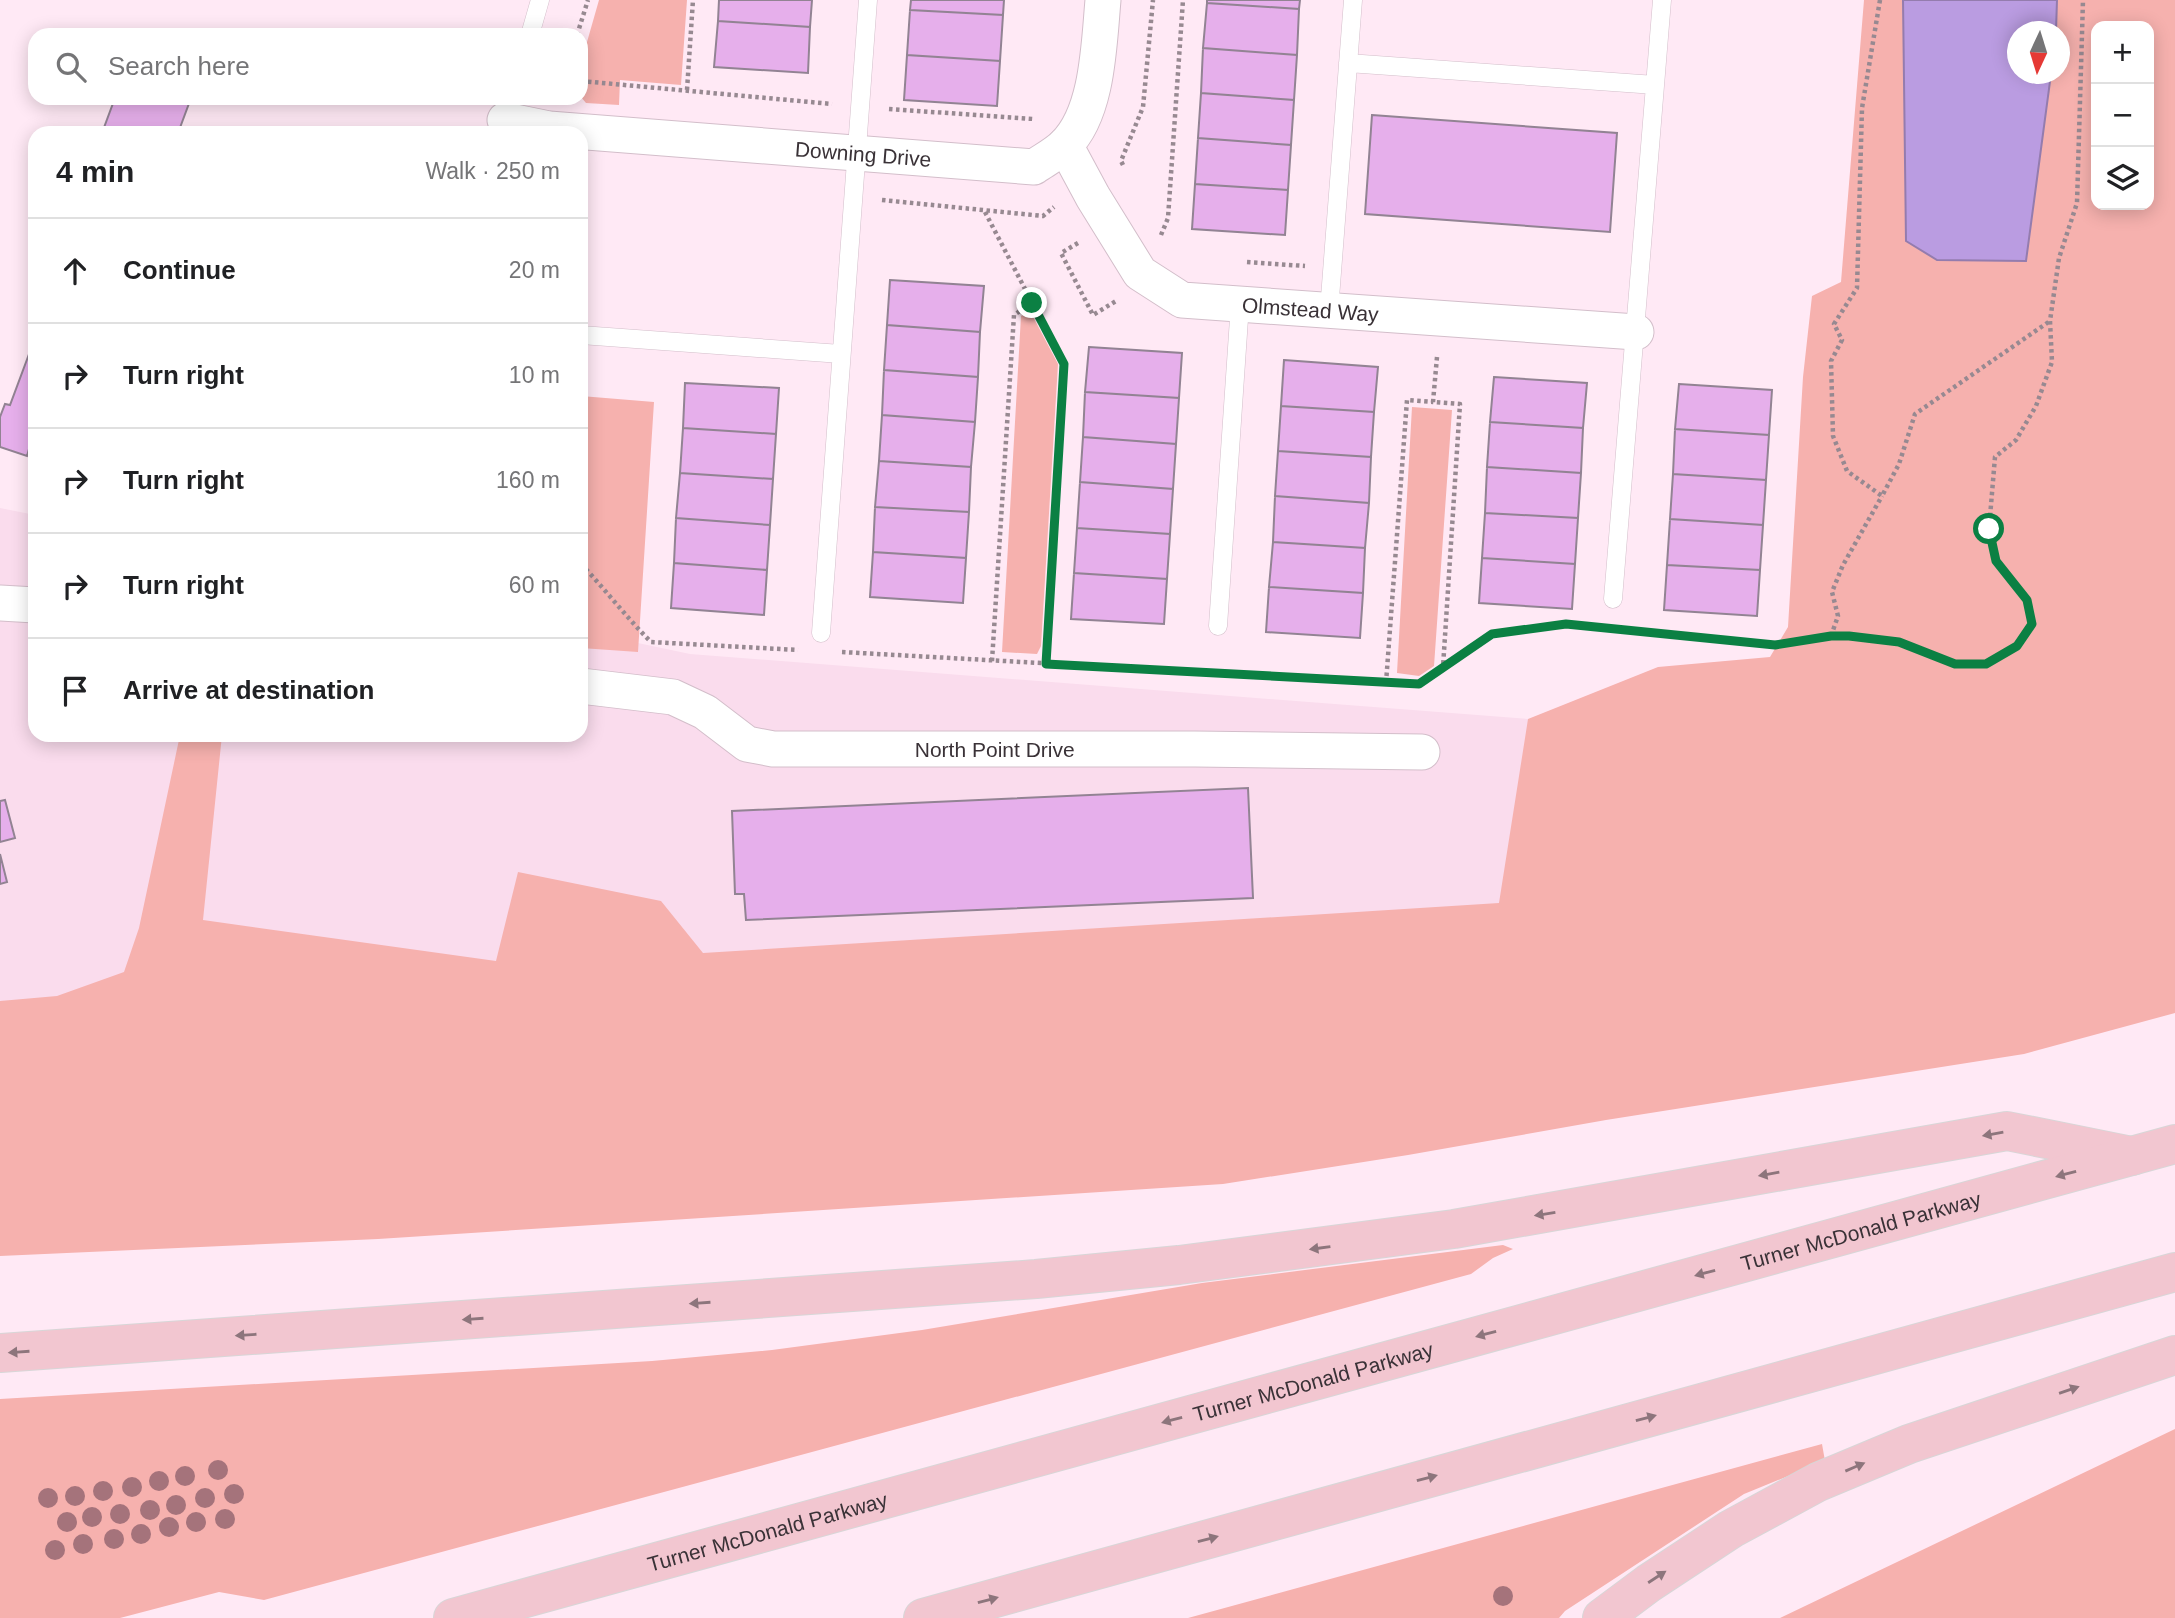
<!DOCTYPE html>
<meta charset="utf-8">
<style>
body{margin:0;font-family:Helvetica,sans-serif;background:#f6f6f6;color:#202124}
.controls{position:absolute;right:21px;top:21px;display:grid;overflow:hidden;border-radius:14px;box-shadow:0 4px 18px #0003}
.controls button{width:63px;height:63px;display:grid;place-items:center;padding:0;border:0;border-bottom:2px solid #e0e0e0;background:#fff;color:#202124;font:35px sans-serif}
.compass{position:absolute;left:2007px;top:21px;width:63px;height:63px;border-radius:50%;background:#fff;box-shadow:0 4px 18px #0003;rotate:184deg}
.stop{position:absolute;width:21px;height:21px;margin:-16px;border:5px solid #0b8043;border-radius:50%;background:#fff}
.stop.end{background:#0b8043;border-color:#fff;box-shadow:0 2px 7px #0008}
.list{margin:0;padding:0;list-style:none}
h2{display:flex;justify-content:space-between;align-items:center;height:91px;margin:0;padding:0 28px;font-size:30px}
h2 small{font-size:23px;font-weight:400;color:#757577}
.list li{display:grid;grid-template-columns:46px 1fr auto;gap:21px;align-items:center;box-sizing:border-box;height:105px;padding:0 28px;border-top:2px solid #e0e0e0}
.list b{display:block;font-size:26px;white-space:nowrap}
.list em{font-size:23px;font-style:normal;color:#757577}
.icon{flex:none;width:38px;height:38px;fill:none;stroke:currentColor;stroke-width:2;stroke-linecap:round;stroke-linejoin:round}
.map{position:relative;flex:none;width:2175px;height:1618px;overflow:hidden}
.search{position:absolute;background:#fff;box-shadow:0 4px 18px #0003;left:28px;top:28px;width:560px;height:77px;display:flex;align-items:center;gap:18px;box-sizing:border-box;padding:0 24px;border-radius:21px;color:#757577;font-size:26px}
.panel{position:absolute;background:#fff;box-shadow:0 4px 18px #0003;left:28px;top:126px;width:560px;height:616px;border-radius:21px}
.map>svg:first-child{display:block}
.built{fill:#fadced}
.green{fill:#f6b1ae;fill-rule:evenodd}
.water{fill:#ba9ce1;stroke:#947cae;stroke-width:2}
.building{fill:#e6afeb;stroke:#928393;stroke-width:2}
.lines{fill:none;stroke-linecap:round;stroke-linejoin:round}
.lane-casing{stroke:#d3beca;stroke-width:19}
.street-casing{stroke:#d3beca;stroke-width:37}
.highway-casing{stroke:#d8d6d7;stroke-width:40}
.path{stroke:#978991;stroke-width:4.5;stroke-dasharray:3.5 3.5;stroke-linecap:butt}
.lane{stroke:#fff;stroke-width:18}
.street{stroke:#fff;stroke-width:35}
.highway{stroke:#f2c6d0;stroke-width:38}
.tree{fill:#a5737b}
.oneway{fill:#8d757c}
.route{stroke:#0b8043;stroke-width:9}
.labels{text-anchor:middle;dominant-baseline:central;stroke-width:7;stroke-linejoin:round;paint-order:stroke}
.street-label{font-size:21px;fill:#3a3237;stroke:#fdfdfd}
</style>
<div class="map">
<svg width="2175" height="1618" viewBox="0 0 2175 1618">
<rect width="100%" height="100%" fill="#ffe9f5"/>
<path class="built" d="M0 508 35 515V735H581V631L690 654 1528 719 1568 1052 0 1185Z"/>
<path class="green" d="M599 0H687L681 85 620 80 619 105 586 103 581 97V63Z
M1864 0H2175V1013L2024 1054 1606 1120 1408 1155 1223 1184 378 1239 0 1256V1001L57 996 124 972 139 928 180 735H222L203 920 496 961 518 872 661 901 703 953 1499 903 1528 719 1658 667 1770 657 1788 627 1803 377 1812 296 1841 282ZM2096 26H2149V205H2096ZM2018 32H2060V74H2018Z
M1030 311 1058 364 1041 646 1037 654 1002 652 1021 316Z
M581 396 654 402 638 652 581 648Z
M1412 407 1452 410 1434 666 1419 676 1397 673Z
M1503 1245 1513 1249 1493 1258 1471 1274 264 1600 219 1592 120 1618H0V1399L652 1361 772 1350 922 1330 1202 1283Z
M2175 1429V1618H1780Z
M1822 1444 1825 1461 1744 1494 1565 1611 1559 1618H1188Z"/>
<path class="water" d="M1903 0H2057L2056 31 2018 32V74H2051L2026 261 1937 260 1906 241Z"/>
<path class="building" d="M719 0H812L810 27 718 21Z
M911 0H1004L1003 15 910 10Z
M1207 0H1300L1299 9 1207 3Z
M1207 3 1299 9 1297 55 1203 48Z
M910 10 1003 15 1000 61 907 55Z
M718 21 810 27 808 73 714 67Z
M1203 48 1297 55 1294 100 1201 93Z
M907 55 1000 61 997 106 904 100Z
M1201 93 1294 100 1291 145 1198 138Z
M115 98H191L178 133H102Z
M1372 115 1617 133 1610 232 1365 214Z
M1198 138 1291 145 1288 190 1195 184Z
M1195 184 1288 190 1285 235 1192 229Z
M890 280 984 286 980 332 887 325Z
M887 325 980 332 978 377 884 370Z
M35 338V452L29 449 27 456 0 447V417L5 404 10 405Z
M1089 347 1182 353 1179 398 1085 392Z
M1284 360 1378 367 1374 412 1281 406Z
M884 370 978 377 975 422 882 415Z
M1494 377 1587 383 1583 428 1490 422Z
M685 383 779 388 776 434 683 428Z
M1679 384 1772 390 1769 435 1675 429Z
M1085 392 1179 398 1176 444 1083 437Z
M1281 406 1374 412 1371 457 1278 451Z
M882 415 975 422 971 467 879 461Z
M1490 422 1583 428 1581 473 1487 467Z
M683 428 776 434 773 479 680 473Z
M1675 429 1769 435 1766 480 1673 474Z
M1083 437 1176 444 1173 489 1080 482Z
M1278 451 1371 457 1369 503 1275 496Z
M879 461 971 467 969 512 875 507Z
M1487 467 1581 473 1578 518 1485 513Z
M680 473 773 479 770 525 676 518Z
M1673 474 1766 480 1763 525 1670 519Z
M1080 482 1173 489 1170 534 1077 528Z
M1275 496 1369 503 1365 548 1273 542Z
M875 507 969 512 966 558 873 552Z
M1485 513 1578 518 1575 564 1482 558Z
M676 518 770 525 767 570 674 563Z
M1670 519 1763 525 1760 570 1667 565Z
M1077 528 1170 534 1167 579 1074 573Z
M1273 542 1365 548 1363 593 1269 587Z
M873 552 966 558 963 603 870 597Z
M1482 558 1575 564 1572 609 1479 603Z
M674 563 767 570 764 615 671 608Z
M1667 565 1760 570 1757 616 1664 610Z
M1074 573 1167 579 1164 624 1071 619Z
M1269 587 1363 593 1360 638 1266 632Z
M1248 788 1253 898 746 920 744 894H735L732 811Z
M5 800 15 838 0 842V801Z
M0 854 7 882 0 884Z"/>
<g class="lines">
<defs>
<path id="lane" d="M530 35 540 0
M1348 63 1655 85
M1329 311 1353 0
M581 335 841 354
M1613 599 1662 0
M1218 626 1240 304
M821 633 868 0"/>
<g id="street">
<path id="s1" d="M505 120 549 129 1034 167C1044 160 1056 154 1065 145 1098 113 1099 44 1103 0"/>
<path id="s2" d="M1065 145 1093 197 1140 273 1182 300 1636 332"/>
<path d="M0 603 35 605"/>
<path id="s3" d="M581 686 673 697 705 712 747 744 773 749H1195L1422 752"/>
</g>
<g id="highway">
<path d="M0 1353 1036 1279 1179 1265 1454 1229 2007 1131 2132 1156"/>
<path id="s4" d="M453 1618 2175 1144"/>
<path d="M923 1618 2175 1272"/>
<path d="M1602 1618 1649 1583 1731 1529 1818 1482 1909 1444 2175 1355"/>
</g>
</defs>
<use href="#lane" class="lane-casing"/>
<use href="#street" class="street-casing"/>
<use href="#highway" class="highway-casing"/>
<path class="path" d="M1880 0 1862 108 1857 288 1834 324 1842 340 1831 361 1833 436 1847 471 1882 496 1899 464 1915 414 2050 321
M577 35 588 0
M581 81 832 104
M687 90 693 0
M889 109 1034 119
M1123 165 1121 161 1143 107 1153 0
M882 200 1043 216 1054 207
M985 212 1064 364 1046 664
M1161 235 1168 218 1183 0
M1078 243 1061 253 1093 315 1116 301
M1247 262 1305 266
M1437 357 1433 402 1460 404 1443 667
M581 564C605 589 626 617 651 642L798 650
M1622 629 1775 645 1831 636H1849L1899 642 1955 664H1986L2017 646 2032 624 2027 600 1995 561 1989 529 1995 457 2016 440 2036 406 2052 362 2050 321 2059 258 2077 203 2083 0
M1831 636 1838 616 1832 592 1843 565 1882 496
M842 652 1419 684 1492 634 1566 624 1599 627
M992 661 1014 315 1032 303
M1386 683 1407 400 1433 402"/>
<use href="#lane" class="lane"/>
<use href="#street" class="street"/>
<use href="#highway" class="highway"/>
</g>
<g class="tree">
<circle cx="218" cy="1470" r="10"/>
<circle cx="185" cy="1476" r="10"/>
<circle cx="159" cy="1481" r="10"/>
<circle cx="132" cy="1487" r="10"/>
<circle cx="103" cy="1491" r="10"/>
<circle cx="234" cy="1494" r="10"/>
<circle cx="75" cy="1496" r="10"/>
<circle cx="48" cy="1498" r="10"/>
<circle cx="205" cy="1498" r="10"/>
<circle cx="176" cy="1505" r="10"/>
<circle cx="150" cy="1510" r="10"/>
<circle cx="120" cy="1514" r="10"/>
<circle cx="92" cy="1517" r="10"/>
<circle cx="225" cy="1519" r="10"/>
<circle cx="67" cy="1522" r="10"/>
<circle cx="196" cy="1522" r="10"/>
<circle cx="169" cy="1527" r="10"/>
<circle cx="141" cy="1534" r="10"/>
<circle cx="114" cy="1539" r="10"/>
<circle cx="83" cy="1544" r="10"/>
<circle cx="55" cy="1550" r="10"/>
<circle cx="1503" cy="1596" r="10"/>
</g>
<defs><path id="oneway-solid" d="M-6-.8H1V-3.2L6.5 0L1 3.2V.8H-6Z" transform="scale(1.75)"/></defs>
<g class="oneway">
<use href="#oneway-solid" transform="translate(1993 1134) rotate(170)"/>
<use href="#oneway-solid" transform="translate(1769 1174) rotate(170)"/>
<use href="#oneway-solid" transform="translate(2066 1174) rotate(165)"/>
<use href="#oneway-solid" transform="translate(1545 1214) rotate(171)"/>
<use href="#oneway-solid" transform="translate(1320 1248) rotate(172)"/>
<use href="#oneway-solid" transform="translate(1705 1273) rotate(165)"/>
<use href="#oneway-solid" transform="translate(700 1303) rotate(176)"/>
<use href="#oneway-solid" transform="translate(473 1319) rotate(176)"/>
<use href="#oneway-solid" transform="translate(1486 1334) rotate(165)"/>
<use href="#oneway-solid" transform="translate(246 1335) rotate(176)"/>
<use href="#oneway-solid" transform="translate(19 1352) rotate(176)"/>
<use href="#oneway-solid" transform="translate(2069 1390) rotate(-19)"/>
<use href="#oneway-solid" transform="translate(1646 1418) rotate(-15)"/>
<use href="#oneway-solid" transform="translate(1172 1420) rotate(165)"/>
<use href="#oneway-solid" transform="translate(1855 1467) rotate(-23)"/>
<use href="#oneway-solid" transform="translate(1427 1478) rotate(-15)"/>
<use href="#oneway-solid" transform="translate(1208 1539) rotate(-15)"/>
<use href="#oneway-solid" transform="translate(1657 1577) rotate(-33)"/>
<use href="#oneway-solid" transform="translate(988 1600) rotate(-15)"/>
</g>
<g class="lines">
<path class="route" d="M1032 303 1064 364 1046 664 1419 684 1492 634 1566 624 1775 645 1831 636H1849L1899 642 1955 664H1986L2017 646 2032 624 2027 600 1996 561 1989 529"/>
</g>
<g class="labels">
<g class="street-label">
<text stroke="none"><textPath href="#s1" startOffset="360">Downing Drive</textPath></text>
<text stroke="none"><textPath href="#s2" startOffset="327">Olmstead Way</textPath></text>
<text stroke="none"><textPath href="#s3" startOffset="429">North Point Drive</textPath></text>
<text stroke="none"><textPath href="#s4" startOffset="1460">Turner McDonald Parkway</textPath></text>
<text stroke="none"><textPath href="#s4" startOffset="892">Turner McDonald Parkway</textPath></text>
<text stroke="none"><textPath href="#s4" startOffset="326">Turner McDonald Parkway</textPath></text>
</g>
</g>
</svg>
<div class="controls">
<button>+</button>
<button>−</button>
<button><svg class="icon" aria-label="layers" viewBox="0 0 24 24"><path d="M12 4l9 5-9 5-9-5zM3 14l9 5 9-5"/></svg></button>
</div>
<svg class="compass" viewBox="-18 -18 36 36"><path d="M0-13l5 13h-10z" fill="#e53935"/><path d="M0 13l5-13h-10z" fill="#757577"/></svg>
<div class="stop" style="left:1989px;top:529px"></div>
<div class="stop end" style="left:1032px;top:303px"></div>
<div class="search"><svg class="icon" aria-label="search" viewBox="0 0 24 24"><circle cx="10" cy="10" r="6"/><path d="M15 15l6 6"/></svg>Search here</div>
<section class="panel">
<h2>4 min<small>Walk · 250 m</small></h2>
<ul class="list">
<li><svg class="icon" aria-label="ahead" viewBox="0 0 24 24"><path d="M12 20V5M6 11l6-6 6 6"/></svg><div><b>Continue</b></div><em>20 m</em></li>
<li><svg class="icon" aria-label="right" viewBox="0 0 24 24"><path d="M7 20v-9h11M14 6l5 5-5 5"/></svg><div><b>Turn right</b></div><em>10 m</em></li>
<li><svg class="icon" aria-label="right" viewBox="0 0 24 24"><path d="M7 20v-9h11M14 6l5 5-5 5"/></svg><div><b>Turn right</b></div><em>160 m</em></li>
<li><svg class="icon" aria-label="right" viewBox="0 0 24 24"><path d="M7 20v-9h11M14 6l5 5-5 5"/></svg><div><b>Turn right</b></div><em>60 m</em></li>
<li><svg class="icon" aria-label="arrive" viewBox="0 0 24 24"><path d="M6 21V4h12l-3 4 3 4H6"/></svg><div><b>Arrive at destination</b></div></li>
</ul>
</section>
</div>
